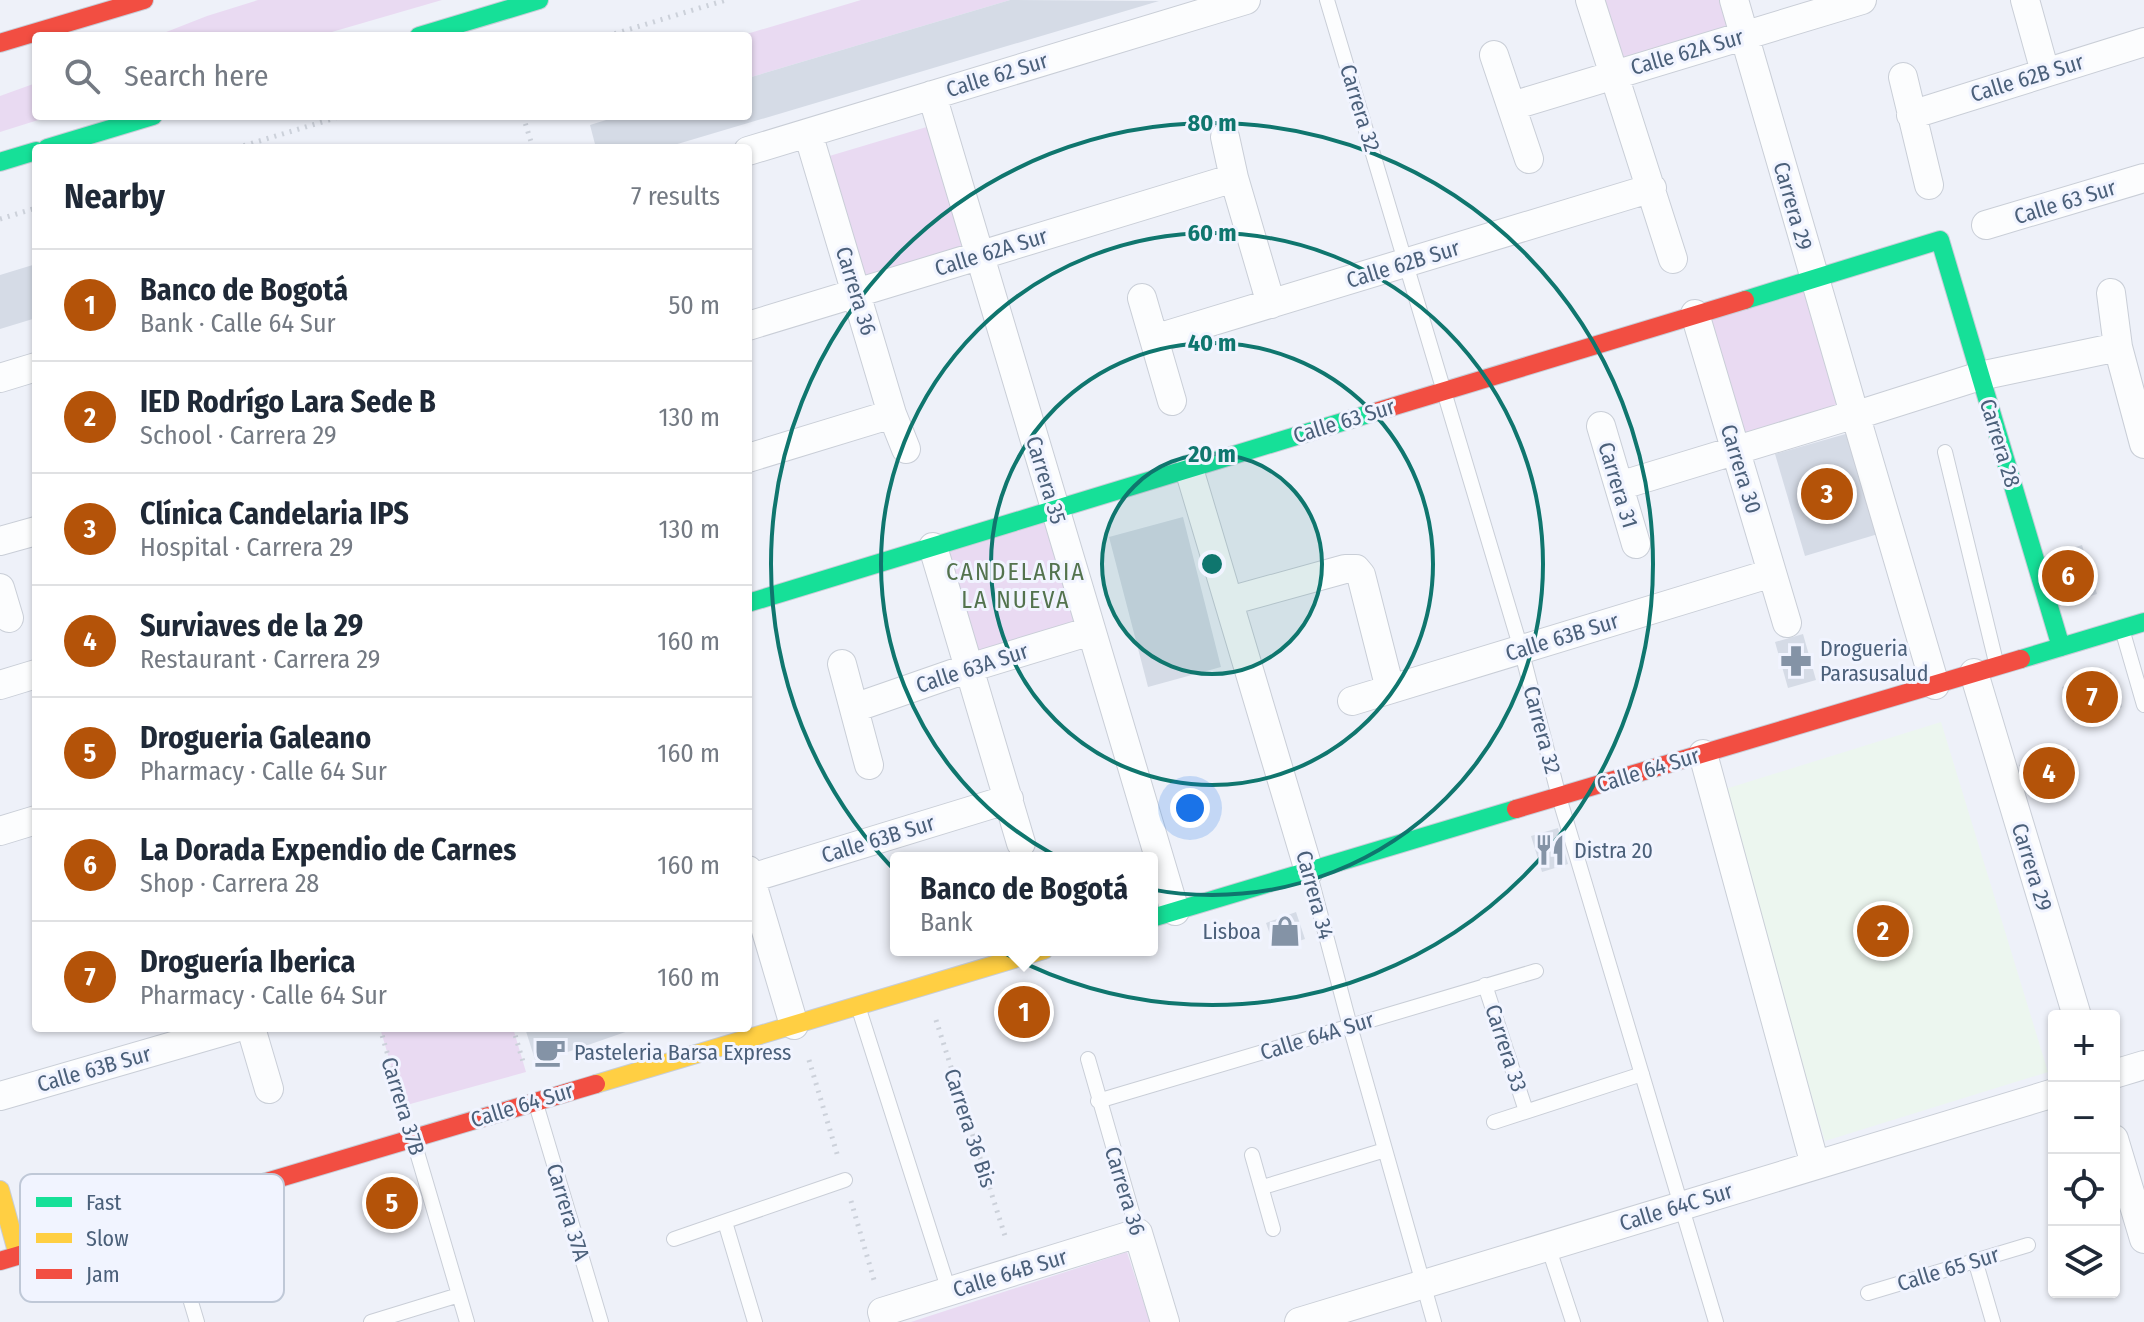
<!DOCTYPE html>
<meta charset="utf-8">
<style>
body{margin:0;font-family:"Fira Sans Condensed",sans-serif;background:#f6f6f7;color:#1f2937}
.controls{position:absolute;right:24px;bottom:24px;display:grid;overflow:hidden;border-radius:8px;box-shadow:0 2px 6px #0004}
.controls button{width:72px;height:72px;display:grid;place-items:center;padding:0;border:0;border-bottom:2px solid #e0e1e3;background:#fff;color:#1f2937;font:40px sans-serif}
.you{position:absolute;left:1190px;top:808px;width:28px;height:28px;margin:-20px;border:6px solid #fff;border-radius:50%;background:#1a73e8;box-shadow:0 0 0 12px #1a73e833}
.badge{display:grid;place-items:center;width:52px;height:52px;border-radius:50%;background:#b45309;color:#fff;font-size:26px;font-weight:700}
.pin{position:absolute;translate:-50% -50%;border:4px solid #fff;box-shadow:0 2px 8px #0006}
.popup{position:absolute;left:890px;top:852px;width:268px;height:104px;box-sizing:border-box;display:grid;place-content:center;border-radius:8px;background:#fff;filter:drop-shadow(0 2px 6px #0005);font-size:26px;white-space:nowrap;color:#747a83}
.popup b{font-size:30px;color:#1f2937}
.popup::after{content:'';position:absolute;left:50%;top:100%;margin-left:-16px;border:16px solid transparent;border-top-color:#fff}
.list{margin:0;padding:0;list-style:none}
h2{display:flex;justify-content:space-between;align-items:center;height:104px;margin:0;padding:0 32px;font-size:34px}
h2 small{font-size:26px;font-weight:400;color:#747a83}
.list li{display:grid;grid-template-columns:52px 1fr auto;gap:24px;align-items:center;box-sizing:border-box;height:112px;padding:0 32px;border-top:2px solid #e0e1e3}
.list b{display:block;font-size:30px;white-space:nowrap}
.list p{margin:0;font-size:26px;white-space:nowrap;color:#747a83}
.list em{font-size:26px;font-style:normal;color:#747a83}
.icon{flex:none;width:44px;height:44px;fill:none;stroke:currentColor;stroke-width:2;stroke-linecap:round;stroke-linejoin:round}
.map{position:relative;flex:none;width:2144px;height:1322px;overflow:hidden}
.search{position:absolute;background:#fff;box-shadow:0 2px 6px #0004;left:32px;top:32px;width:720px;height:88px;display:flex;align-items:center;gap:20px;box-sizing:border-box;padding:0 28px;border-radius:8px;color:#747a83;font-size:30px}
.panel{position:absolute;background:#fff;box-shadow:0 2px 6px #0004;left:32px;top:144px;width:720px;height:888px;border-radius:8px}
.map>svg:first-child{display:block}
.education{fill:#ecf6ef}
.green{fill:#e9daf2}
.building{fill:#d5dbe6}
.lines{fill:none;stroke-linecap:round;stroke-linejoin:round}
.lane-casing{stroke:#c9ced7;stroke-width:16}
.street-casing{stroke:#c9ced7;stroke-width:30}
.fast-casing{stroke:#c7cdd7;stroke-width:20}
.slow-casing{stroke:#c7cdd7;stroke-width:20}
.jam-casing{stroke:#c7cdd7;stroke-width:20}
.path{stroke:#ccd1da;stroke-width:5;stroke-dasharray:2 6;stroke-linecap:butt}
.lane{stroke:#fcfdfe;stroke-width:14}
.street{stroke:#fcfdfe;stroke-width:28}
.fast{stroke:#16e098;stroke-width:18}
.slow{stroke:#ffcf43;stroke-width:18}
.jam{stroke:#f24e42;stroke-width:18}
.ring{fill:none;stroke:#0f766e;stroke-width:4}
.labels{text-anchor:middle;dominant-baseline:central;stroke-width:6;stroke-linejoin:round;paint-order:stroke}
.street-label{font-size:22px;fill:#4b607a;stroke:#f1f4ff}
.poi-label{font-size:22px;fill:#4b607a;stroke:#f1f4ff;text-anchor:start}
.neighbourhood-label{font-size:24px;letter-spacing:2px;fill:#53734e;stroke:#f1f4ff}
.key{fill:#f1f4ff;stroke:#bfc8d7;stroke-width:2}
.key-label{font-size:22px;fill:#4b607a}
.centre{fill:#0f766e;stroke:#f1f4ff;stroke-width:4}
.ring-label{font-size:24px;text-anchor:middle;font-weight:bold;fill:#0f766e;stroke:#f1f4ff;stroke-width:6;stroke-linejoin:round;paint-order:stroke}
</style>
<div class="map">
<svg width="2144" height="1322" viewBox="0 0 2144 1322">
<rect width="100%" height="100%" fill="#eef1f9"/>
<path class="education" d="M1941 722 2048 1072 1825 1141 1719 791Z"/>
<path class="green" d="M258 0H442L318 36H156L207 16Z
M861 0H1010L748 78V36H740Z
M1595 0H1731L1740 28 1615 66Z
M36 83V116H51L0 132V96Z
M940 123 979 256 856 293 816 160Z
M1814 279 1854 414 1736 450 1695 314Z
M1055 509 1091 631 969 668 933 547Z
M380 1028H513L526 1072 403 1106Z
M1127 1252 1150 1322H911Z"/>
<path class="building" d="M1010 0 1159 1 664 148H596L590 125 619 116H748V78Z
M36 264V318L0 329V275Z
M1849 433 1878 534 1805 556 1775 454Z
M1183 517 1221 667 1148 687 1109 537Z
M2082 545 2097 594 2055 607 2039 558Z
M1803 634 1816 680 1788 688 1775 642Z
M2111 672 2122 707 2073 722 2062 687Z
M2069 749 2079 780 2029 796 2019 765Z
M1558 828 1568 864 1542 872 1531 836Z
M1296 912 1305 939 1275 949 1266 923Z
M1042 989 1051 1024 1006 1036 998 1000Z
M525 1028H637L536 1063Z
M409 1180 419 1215 376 1227 366 1192Z"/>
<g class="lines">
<defs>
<path id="lane" d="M1327 0 1521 649 1559 797 1716 1322
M1945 452 1996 662
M2122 629 2144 705
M1310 875 1350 1026 1434 1322
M1485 985 1526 1111
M858 1006 949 1291
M1088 1059 1138 1233
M1098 1101 1536 971
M536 1104 601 1322
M1494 1122 1642 1074
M414 1142 467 1322
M1252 1155 1273 1229
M1263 1187 1385 1150
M165 1215 197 1322
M725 1222 755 1322
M674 1239 845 1180
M1548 1246 1573 1322
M1975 1260 1993 1322
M1868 1293 2028 1245
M371 1322 459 1295"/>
<path id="street" d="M1590 0 1673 259
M1734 0 1854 413
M2025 0 2045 72
M1494 55 1529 159
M1903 77 1929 185
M932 95 1175 911
M1512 106 1862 0
M1911 115 2144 42
M808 133 892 414 906 449
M1225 137 1234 178 1271 304
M748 151 1246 0
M1986 225 2144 178
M2111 293 2118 347 2144 444
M1142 298 1172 401
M1695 314 1787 623
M748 326 1234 178
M1154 339 1652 188
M0 378 36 367
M1857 415 1980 376 2118 347
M1856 417 1935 685
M1601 426 1636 544
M748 458 892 414
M1189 469 1309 871
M1619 486 1852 415
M0 541 36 531
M933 547 1021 843
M0 588 9 618
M1229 601 1345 569H1356L1361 575 1390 689
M842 664 869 765
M1974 673 2077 1016
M0 685 36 674
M1352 701 1772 573
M854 708 969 668 1091 631
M1703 754 1815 1165
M0 831 36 820
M748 870 794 1025
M748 879 1009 799
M251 1028 269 1089
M2114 1074 2144 1065
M0 1096 235 1028
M2114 1139 2144 1239
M885 1322 882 1312 1138 1233 1165 1322
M1299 1322 2054 1093"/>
<path id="fast" d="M419 36 539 0
M47 148 153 116
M0 162 36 151
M1745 300 1940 240 2061 647
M748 603 1375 412
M2021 659 2144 622
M1152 918 1516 809"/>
<path id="slow" d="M596 1084 1044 950
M0 1190 18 1255"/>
<path id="jam" d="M0 43 144 0
M1375 412 1745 300
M1516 809 2021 659
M0 1261 596 1084"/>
</defs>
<use href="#lane" class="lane-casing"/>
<use href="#street" class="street-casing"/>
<use href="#fast" class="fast-casing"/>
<use href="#slow" class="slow-casing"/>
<use href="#jam" class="jam-casing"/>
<path class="path" d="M607 36 726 0
M523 116 533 148
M236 148 342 116
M0 219 36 208
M936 1020 1006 1239
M380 1028 402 1104
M513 1028 524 1065
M809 1060 838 1157
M851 1201 874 1280"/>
<use href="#lane" class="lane"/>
<use href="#street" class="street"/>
<use href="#fast" class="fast"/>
<use href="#slow" class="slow"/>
<use href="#jam" class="jam"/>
</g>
<circle cx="1212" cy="564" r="110" fill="#0f766e" fill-opacity=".12"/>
<g class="ring">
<circle cx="1212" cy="564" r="110"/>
<circle cx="1212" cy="564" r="221"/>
<circle cx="1212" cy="564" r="331"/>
<circle cx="1212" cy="564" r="441"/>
</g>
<defs>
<symbol id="pharmacy-bare" viewBox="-9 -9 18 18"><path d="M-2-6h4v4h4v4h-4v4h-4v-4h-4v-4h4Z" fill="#8493a6" stroke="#f1f4ff" stroke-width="2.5" paint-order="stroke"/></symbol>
<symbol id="restaurant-bare" viewBox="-9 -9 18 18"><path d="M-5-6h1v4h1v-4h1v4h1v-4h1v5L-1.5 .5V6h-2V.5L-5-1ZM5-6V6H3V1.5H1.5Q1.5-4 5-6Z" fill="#8493a6" stroke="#f1f4ff" stroke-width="2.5" paint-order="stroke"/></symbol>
<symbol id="shop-bare" viewBox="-9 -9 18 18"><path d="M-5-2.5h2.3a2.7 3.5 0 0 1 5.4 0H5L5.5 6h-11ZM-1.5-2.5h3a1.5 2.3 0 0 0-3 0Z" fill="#8493a6" stroke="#f1f4ff" stroke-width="2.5" paint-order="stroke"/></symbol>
<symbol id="cafe-bare" viewBox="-9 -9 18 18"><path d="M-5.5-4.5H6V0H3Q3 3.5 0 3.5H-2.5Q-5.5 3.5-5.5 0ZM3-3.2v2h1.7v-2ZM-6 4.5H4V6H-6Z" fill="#8493a6" stroke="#f1f4ff" stroke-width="2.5" paint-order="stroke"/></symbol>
</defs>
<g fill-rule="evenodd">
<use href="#pharmacy-bare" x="1774" y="639" width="44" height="44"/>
<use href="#restaurant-bare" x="1528" y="828" width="44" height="44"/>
<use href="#shop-bare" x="1263" y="909" width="44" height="44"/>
<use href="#cafe-bare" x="528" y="1030" width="44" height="44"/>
</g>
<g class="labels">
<g class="street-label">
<text transform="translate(1687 52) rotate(-16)">Calle 62A Sur</text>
<text transform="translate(997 75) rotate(-17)">Calle 62 Sur</text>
<text transform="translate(2027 78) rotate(-17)">Calle 62B Sur</text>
<text transform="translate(1360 108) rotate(73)">Carrera 32</text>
<text transform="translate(2065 202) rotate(-17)">Calle 63 Sur</text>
<text transform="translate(1793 206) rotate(74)">Carrera 29</text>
<text transform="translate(991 252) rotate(-17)">Calle 62A Sur</text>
<text transform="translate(1403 264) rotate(-17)">Calle 62B Sur</text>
<text transform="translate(856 291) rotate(73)">Carrera 36</text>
<text transform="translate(1344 421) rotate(-17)">Calle 63 Sur</text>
<text transform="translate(2000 443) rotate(73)">Carrera 28</text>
<text transform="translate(1741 469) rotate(73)">Carrera 30</text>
<text transform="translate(1046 480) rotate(73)">Carrera 35</text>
<text transform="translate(1618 485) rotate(73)">Carrera 31</text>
<text transform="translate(1562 637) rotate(-17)">Calle 63B Sur</text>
<text transform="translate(972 668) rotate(-18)">Calle 63A Sur</text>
<text transform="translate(1542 730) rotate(75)">Carrera 32</text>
<text transform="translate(1648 770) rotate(-17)">Calle 64 Sur</text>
<text transform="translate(878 839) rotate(-17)">Calle 63B Sur</text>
<text transform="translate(2032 867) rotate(73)">Carrera 29</text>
<text transform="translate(1315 895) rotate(75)">Carrera 34</text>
<text transform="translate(1317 1036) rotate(-17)">Calle 64A Sur</text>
<text transform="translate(1506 1048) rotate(72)">Carrera 33</text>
<text transform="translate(94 1069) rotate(-16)">Calle 63B Sur</text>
<text transform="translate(522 1105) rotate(-17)">Calle 64 Sur</text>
<text transform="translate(403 1106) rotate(73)">Carrera 37B</text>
<text transform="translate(970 1128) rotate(72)">Carrera 36 Bis</text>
<text transform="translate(1125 1191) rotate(73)">Carrera 36</text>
<text transform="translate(1676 1207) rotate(-17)">Calle 64C Sur</text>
<text transform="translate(568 1212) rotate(73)">Carrera 37A</text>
<text transform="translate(1948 1269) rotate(-17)">Calle 65 Sur</text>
<text transform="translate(1010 1273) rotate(-17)">Calle 64B Sur</text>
</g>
<g class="poi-label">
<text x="1820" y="648">Drogueria<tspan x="1820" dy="25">Parasusalud</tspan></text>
<text x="1574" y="850">Distra 20</text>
<text x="1261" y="931" text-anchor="end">Lisboa</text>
<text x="574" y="1052">Pasteleria Barsa Express</text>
</g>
<g class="neighbourhood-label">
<text x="1016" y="572">CANDELARIA<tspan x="1016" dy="28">LA NUEVA</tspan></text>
</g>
</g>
<rect x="20" y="1174" width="264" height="128" rx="12" class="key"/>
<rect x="36" y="1197" width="36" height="10" fill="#16e098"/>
<rect x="36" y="1233" width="36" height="10" fill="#ffcf43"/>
<rect x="36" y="1269" width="36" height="10" fill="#f24e42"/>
<g class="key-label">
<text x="86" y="1210">Fast</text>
<text x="86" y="1246">Slow</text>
<text x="86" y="1282">Jam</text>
</g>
<circle cx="1212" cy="564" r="12" class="centre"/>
<g class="ring-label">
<text x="1212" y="131">80 m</text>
<text x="1212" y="241">60 m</text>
<text x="1212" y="351">40 m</text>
<text x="1212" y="462">20 m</text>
</g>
</svg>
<div class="controls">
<button>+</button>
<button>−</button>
<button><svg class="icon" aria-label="locate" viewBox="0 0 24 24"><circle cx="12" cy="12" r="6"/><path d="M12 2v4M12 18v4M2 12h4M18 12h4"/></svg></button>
<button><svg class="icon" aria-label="layers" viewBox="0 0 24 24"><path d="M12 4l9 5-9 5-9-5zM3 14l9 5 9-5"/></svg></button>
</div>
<div class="you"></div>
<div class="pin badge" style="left:1024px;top:1012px">1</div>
<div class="popup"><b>Banco de Bogotá</b>Bank</div>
<div class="pin badge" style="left:1883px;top:931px">2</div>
<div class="pin badge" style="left:1827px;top:494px">3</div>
<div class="pin badge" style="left:2049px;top:773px">4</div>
<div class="pin badge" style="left:392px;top:1203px">5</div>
<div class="pin badge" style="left:2068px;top:576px">6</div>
<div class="pin badge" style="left:2092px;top:697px">7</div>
<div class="search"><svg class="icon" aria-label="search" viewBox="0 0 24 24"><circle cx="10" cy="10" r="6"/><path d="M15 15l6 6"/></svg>Search here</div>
<section class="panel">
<h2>Nearby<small>7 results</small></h2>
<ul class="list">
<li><span class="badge">1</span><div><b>Banco de Bogotá</b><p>Bank · Calle 64 Sur</p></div><em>50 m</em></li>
<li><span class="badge">2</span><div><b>IED Rodrígo Lara Sede B</b><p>School · Carrera 29</p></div><em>130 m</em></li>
<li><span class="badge">3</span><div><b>Clínica Candelaria IPS</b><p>Hospital · Carrera 29</p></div><em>130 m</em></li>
<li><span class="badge">4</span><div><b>Surviaves de la 29</b><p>Restaurant · Carrera 29</p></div><em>160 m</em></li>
<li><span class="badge">5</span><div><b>Drogueria Galeano</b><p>Pharmacy · Calle 64 Sur</p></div><em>160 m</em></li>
<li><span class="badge">6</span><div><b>La Dorada Expendio de Carnes</b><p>Shop · Carrera 28</p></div><em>160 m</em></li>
<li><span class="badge">7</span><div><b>Droguería Iberica</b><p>Pharmacy · Calle 64 Sur</p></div><em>160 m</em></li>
</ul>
</section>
</div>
